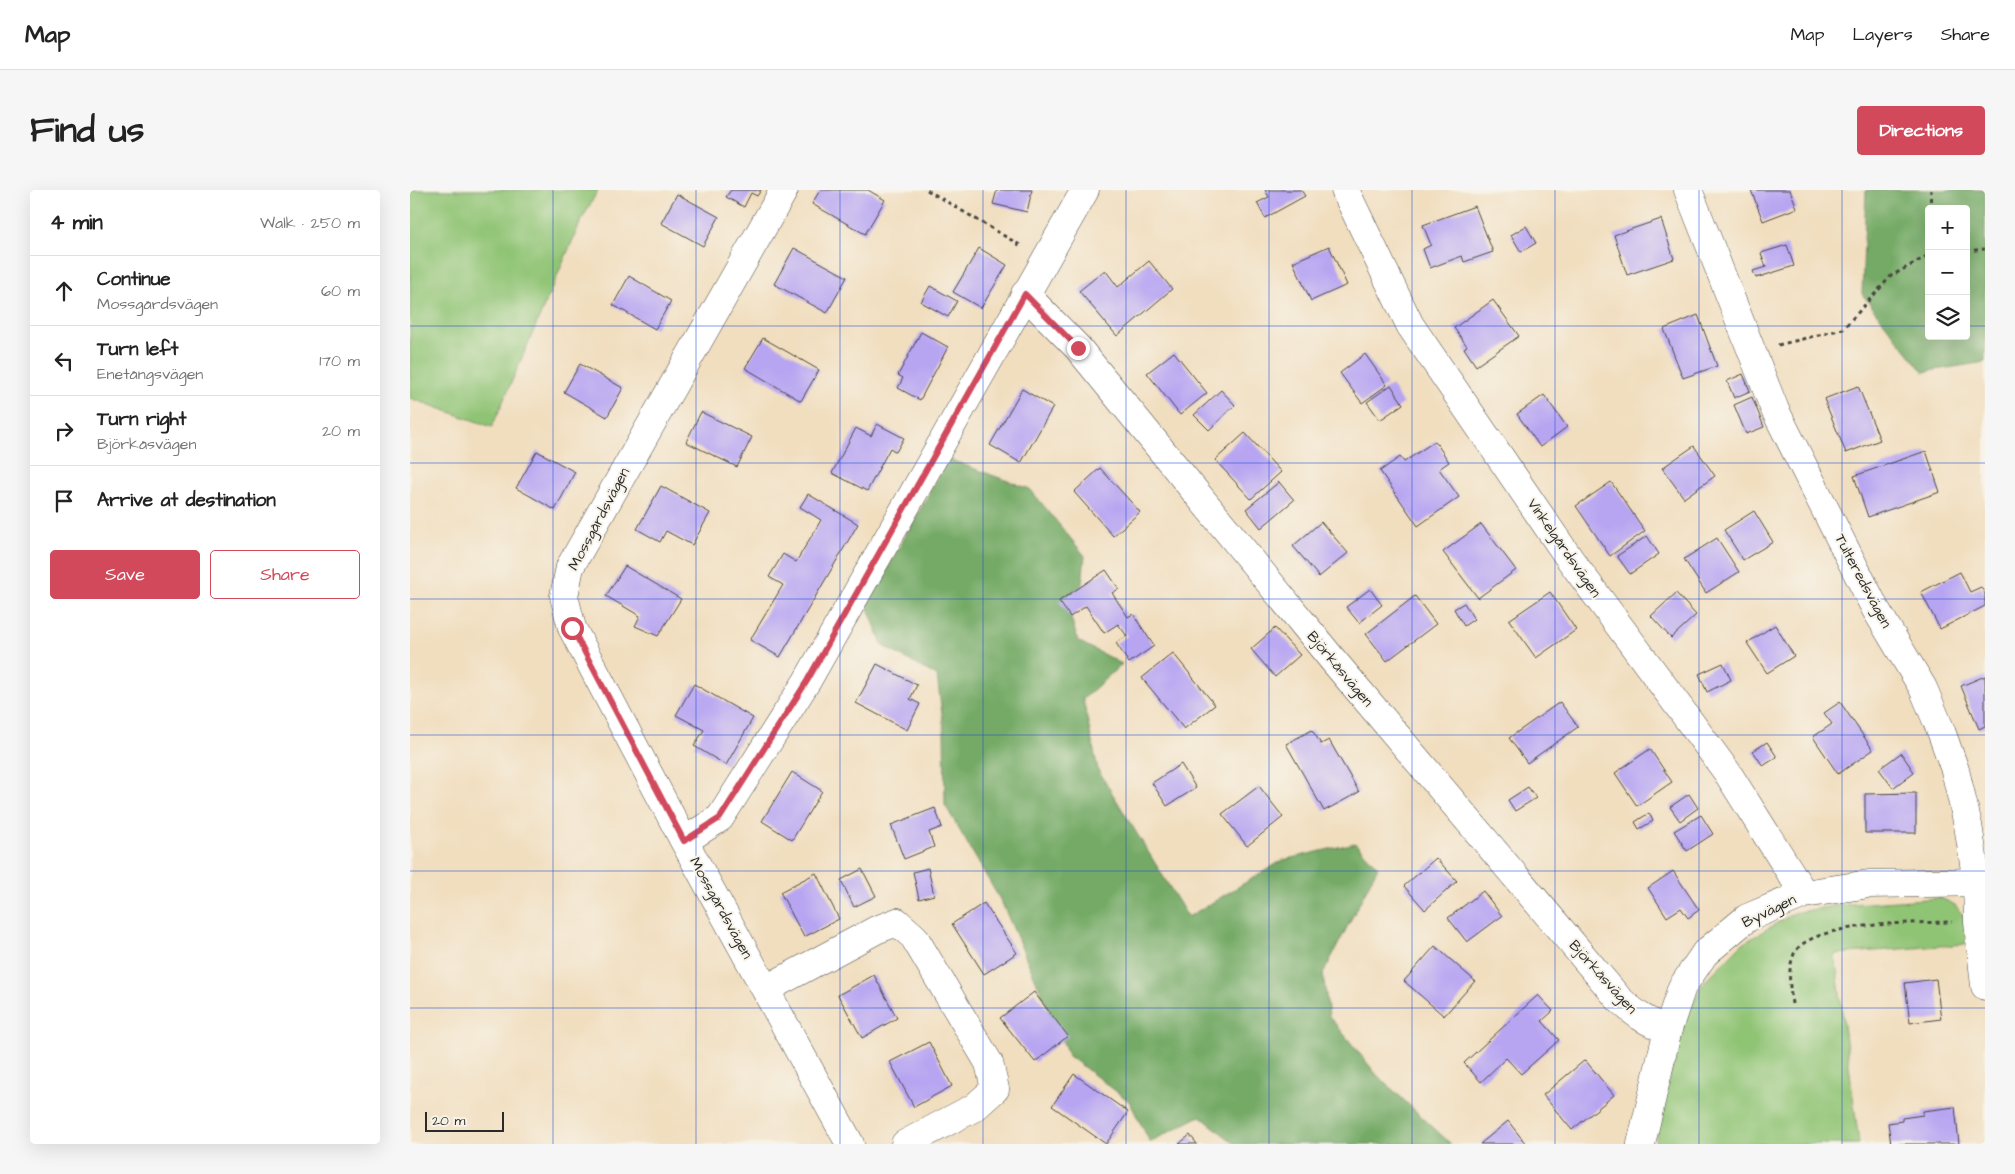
<!DOCTYPE html>
<meta charset="utf-8">
<style>
body{margin:0;font-family:"Architects Daughter",sans-serif;background:#f6f6f6;color:#222}
.controls{position:absolute;right:15px;top:15px;display:grid;overflow:hidden;border-radius:5px;box-shadow:0 5px 20px #0002}
.controls button{width:45px;height:45px;display:grid;place-items:center;padding:0;border:0;border-bottom:1px solid #e0e0e0;background:#fff;color:#222;font:25px sans-serif}
.scale{position:absolute;left:15px;bottom:12px;width:79px;box-sizing:border-box;padding-left:5px;border:2px solid #2b2b2b;border-top:0;font-size:14px;line-height:18px;white-space:nowrap;color:#2b2b2b;-webkit-text-stroke:4px #f7f3e8;paint-order:stroke}
.stop{position:absolute;width:15px;height:15px;margin:-11px;border:4px solid #d1495b;border-radius:50%;background:#fff}
.stop.end{background:#d1495b;border-color:#fff;box-shadow:0 1px 5px #0008}
.list{margin:0;padding:0;list-style:none}
h2{display:flex;justify-content:space-between;align-items:center;height:65px;margin:0;padding:0 20px;font-size:21px}
h2 small{font-size:16px;font-weight:400;color:#767676}
.list li{display:grid;grid-template-columns:32px 1fr auto;gap:15px;align-items:center;box-sizing:border-box;height:70px;padding:0 20px;border-top:1px solid #e0e0e0}
.list b{display:block;font-size:19px;white-space:nowrap}
.list p{margin:0;font-size:16px;white-space:nowrap;color:#767676}
.list em{font-size:16px;font-style:normal;color:#767676}
.actions{display:flex;gap:10px;padding:15px 20px}
.actions a{flex:1;padding:11px 0;border:1px solid #d1495b;border-radius:5px;text-align:center;font-size:18px;color:#d1495b}
.actions .main{background:#d1495b;color:#fff}
.icon{flex:none;width:28px;height:28px;fill:none;stroke:currentColor;stroke-width:2;stroke-linecap:round;stroke-linejoin:round}
.map{position:relative;flex:none;width:1575px;height:954px;overflow:hidden;border-radius:5px}
header{display:flex;align-items:center;gap:30px;box-sizing:border-box;height:70px;padding:0 25px;background:#fff;border-bottom:1px solid #e0e0e0}
header strong{font-size:24px}
nav{display:flex;gap:28px;margin-inline-start:auto;font-size:18px}
.intro{display:flex;align-items:center;justify-content:space-between;box-sizing:border-box;height:120px;padding:0 30px}
h1{margin:0;font-size:35px}
.button{padding:12px 22px;border-radius:5px;background:#d1495b;color:#fff;font-size:18px;font-weight:700}
main{display:flex;gap:30px;padding:0 30px}
aside{flex:1;background:#fff;border-radius:5px;box-shadow:0 5px 20px #0002}
.map>svg:first-child{display:block}
.green{fill:#90c475;stroke:#5e7850}
.forest{fill:#74aa66;stroke:#506a48;fill-rule:evenodd}
.building{fill:#b7a5f2}
.lines{fill:none;stroke-linecap:round;stroke-linejoin:round}
.minor-casing{stroke:#494641;stroke-width:29}
.tertiary-casing{stroke:#494641;stroke-width:29}
.path{stroke:#494641;stroke-width:3;stroke-dasharray:4 4;stroke-linecap:butt}
.minor{stroke:#fff;stroke-width:28}
.tertiary{stroke:#fff;stroke-width:28}
.route{stroke:#d1495b;stroke-width:6}
.grid{fill:none;stroke:#1d4ed8;stroke-width:1;stroke-opacity:0.55}
.labels{text-anchor:middle;dominant-baseline:central;stroke-width:4;stroke-linejoin:round;paint-order:stroke}
.street-label{font-size:15px;fill:#2b2b2b;stroke:#f7f3e8}
</style>
<header>
<strong>Map</strong>
<nav><a>Map</a><a>Layers</a><a>Share</a></nav>
</header>
<div class="intro"><h1>Find us</h1><a class="button">Directions</a></div>
<main>
<aside>
<h2>4 min<small>Walk · 250 m</small></h2>
<ul class="list">
<li><svg class="icon" aria-label="ahead" viewBox="0 0 24 24"><path d="M12 20V5M6 11l6-6 6 6"/></svg><div><b>Continue</b><p>Mossgårdsvägen</p></div><em>60 m</em></li>
<li><svg class="icon" aria-label="left" viewBox="0 0 24 24"><path d="M17 20v-9H6M10 6l-5 5 5 5"/></svg><div><b>Turn left</b><p>Enetångsvägen</p></div><em>170 m</em></li>
<li><svg class="icon" aria-label="right" viewBox="0 0 24 24"><path d="M7 20v-9h11M14 6l5 5-5 5"/></svg><div><b>Turn right</b><p>Björkåsvägen</p></div><em>20 m</em></li>
<li><svg class="icon" aria-label="arrive" viewBox="0 0 24 24"><path d="M6 21V4h12l-3 4 3 4H6"/></svg><div><b>Arrive at destination</b></div></li>
</ul>
<div class="actions"><a class="main">Save</a><a>Share</a></div>
</aside>
<div class="map">
<svg width="1575" height="954" viewBox="0 0 1575 954">
<rect width="100%" height="100%" fill="#f7f3e8"/>
<filter id="ink" filterUnits="userSpaceOnUse"><feTurbulence type="fractalNoise" baseFrequency=".02" numOctaves="2"/><feDisplacementMap in="SourceGraphic" scale="10" xChannelSelector="R" yChannelSelector="G"/><feConvolveMatrix kernelMatrix="1 2 1 2 8 2 1 2 1" color-interpolation-filters="sRGB"/></filter>
<filter id="wash" filterUnits="userSpaceOnUse"><feTurbulence type="fractalNoise" baseFrequency=".0096" numOctaves="4" result="noise"/><feDisplacementMap in="SourceGraphic" scale="20" xChannelSelector="R" yChannelSelector="G"/><feGaussianBlur stdDeviation="1.12" result="paint"/><feColorMatrix in="noise" values="0 0 0 0 0 0 0 0 0 0 0 0 0 0 0 0 0 1.4 0 .05"/><feComposite in="paint" operator="in"/></filter>
<g filter="url(#wash)">
<rect width="100%" height="100%" fill="#f1debf"/>
<path class="green" d="M0 0H188L170 33 82 237 0 208Z
M1531 708 1545 715 1558 732 1556 754 1425 764 1449 954H1245L1254 907 1275 831 1293 793 1332 754 1384 723 1429 715Z"/>
<path class="forest" d="M1456 0H1575V172L1513 182 1452 104ZM1519 19H1556V146H1519Z
M538 269 620 299 675 366 672 394 657 415 668 451 712 474 673 509 688 580 778 727 873 670 945 653 968 677 913 784 919 826 967 885 1041 954H825L790 926 740 952 719 911 659 866 592 713 535 615 534 539 527 486 473 456 457 416Z"/>
<g id="blocks">
<path class="building" d="M321 0H351L347 6 341 3 334 17 316 7Z
M410 0H458L475 10 455 44 402 14Z
M587 0H622L617 22 583 14Z
M855 0H891L895 6 855 28 847 13 859 7Z
M1341 0H1380L1387 18 1353 31Z
M267 4 309 27 293 56 251 33Z
M1065 16 1083 62 1054 72 1052 66 1020 78 1013 59 1021 55 1013 35Z
M1251 29 1264 69 1217 85 1204 45Z
M1116 36 1126 53 1111 62 1101 45Z
M1377 55 1384 76 1346 88 1343 81 1356 77 1351 63Z
M919 56 937 95 901 111 883 72Z
M384 58 437 87 417 123 364 94Z
M569 58 597 75 571 118 543 102Z
M739 71 762 99 707 146 669 101 695 80 708 97Z
M219 86 261 111 245 139 203 115Z
M520 96 547 111 538 127 511 112Z
M1083 110 1109 146 1066 176 1054 158 1057 156 1044 138Z
M1288 125 1307 176 1273 188 1254 139Z
M511 142 538 157 510 210 488 198 493 188 488 185Z
M353 148 409 180 391 211 335 178Z
M764 162 797 203 770 225 737 183Z
M955 164 977 195 952 213 930 183Z
M170 174 213 198 197 227 154 202Z
M1333 184 1340 201 1324 208 1317 191Z
M981 195 993 214 970 230 957 212Z
M1448 196 1470 250 1436 263 1414 209Z
M612 199 643 217 611 273 580 255Z
M811 200 825 215 799 240 784 225Z
M1134 205 1157 237 1130 257 1107 224Z
M1342 207 1354 237 1336 244 1324 215Z
M291 222 342 247 327 277 276 252Z
M467 234 494 248 486 262 480 258 457 301 422 283 446 238 461 246Z
M835 243 871 282 841 309 805 270Z
M1025 251 1039 272 1029 279 1049 307 1008 336 970 281 990 267 994 272Z
M1284 256 1305 286 1274 308 1252 278Z
M127 261 165 282 145 320 106 298Z
M1516 261 1530 302 1458 327 1444 286Z
M690 278 730 322 703 346 664 302Z
M869 292 884 310 851 338 836 319Z
M1201 292 1235 341 1200 366 1166 316Z
M251 296 300 323 282 355 256 341 250 352 227 339Z
M398 304 448 334 370 467 340 450 373 395 359 387 373 364 386 372 411 330 390 317Z
M1344 321 1363 352 1333 370 1314 340Z
M911 332 938 363 909 387 883 356Z
M1071 334 1106 380 1068 408 1033 362Z
M1237 346 1249 364 1220 384 1207 366Z
M1307 348 1329 382 1296 403 1274 369Z
M215 376 271 409 248 446 225 436 230 426 196 406Z
M696 380 709 399 702 403 718 427 723 424 744 456 719 473 706 453 717 446 708 434 694 443 676 416 660 427 649 411Z
M1550 382 1560 402 1571 397 1575 404V416L1530 439 1511 402Z
M960 399 972 415 949 433 936 417Z
M1140 402 1166 440 1126 468 1099 430Z
M1266 403 1286 425 1261 448 1241 426Z
M1005 406 1026 434 977 471 956 444Z
M1054 413 1064 429 1054 436 1044 419Z
M1365 435 1384 466 1357 483 1337 453Z
M865 438 890 465 865 487 841 459Z
M763 463 805 515 774 539 732 488Z
M1313 473 1321 490 1297 502 1289 484Z
M467 474 507 495 500 509 510 514 497 540 446 513Z
M1575 486V536L1569 539 1551 496Z
M284 494 343 528 316 575 284 556 294 540 266 525Z
M1150 512 1168 537 1117 573 1099 548Z
M1430 512 1463 560 1428 584 1403 547 1422 534 1414 523Z
M902 540 911 554 919 550 949 602 914 621 876 554Z
M1357 552 1367 567 1353 576 1343 561Z
M1240 559 1262 592 1227 616 1205 583Z
M1491 563 1504 582 1483 598 1469 579Z
M771 574 786 598 757 616 742 593Z
M382 582 412 601 382 650 352 631Z
M849 596 873 627 837 656 812 624Z
M1118 597 1126 608 1105 621 1098 610Z
M1506 603V643H1455V604Z
M1279 604 1288 618 1270 631 1260 617Z
M525 618 532 637 519 642 524 657 494 669 481 635Z
M1239 623 1243 631 1229 639 1225 632Z
M1291 625 1303 644 1277 661 1264 641Z
M1026 668 1047 691 1015 720 994 696Z
M518 678 524 705 509 709 503 682Z
M452 679 466 706 444 717 431 690Z
M1263 681 1289 720 1278 728 1271 718 1257 727 1238 698Z
M406 683 429 729 394 747 370 702Z
M1073 701 1092 726 1057 752 1038 728Z
M574 713 607 763 574 784 542 734Z
M1025 756 1065 791 1034 826 994 791Z
M464 785 487 828 452 848 428 805Z
M1526 789 1531 829 1500 833 1495 793Z
M624 802 658 846 625 872 590 828Z
M1128 805 1143 821 1132 831 1149 850 1111 884 1096 868 1071 892 1054 873Z
M519 852 542 896 504 917 480 872Z
M1175 870 1204 905 1162 940 1133 905Z
M664 884 718 922 696 954 642 916Z
M1545 917 1549 954H1481L1478 933 1492 931V928L1513 925V921Z
M1098 931 1116 954H1070Z
M780 945 787 954H769Z"/>
</g>
</g>
<g filter="url(#ink)">
<use href="#blocks" fill-opacity="0" stroke="#494641" stroke-width="1"/>
<g class="lines">
<defs>
<path id="minor" d="M374 0 160 377 154 406 162 438 274 651 440 954
M935 0 1000 135 1159 368 1317 582 1394 704
M1278 0 1365 220 1465 418 1513 498 1531 541 1545 580 1558 635 1567 693 1568 732 1575 796
M615 104 668 158 922 469 1209 809C1224 823 1237 833 1258 839
M274 651 310 628 397 491 675 0
M356 799 466 740 487 732 504 747 579 873 585 899 565 917 495 954"/>
<path id="tertiary" d="M1231 954 1258 839 1272 797 1295 763 1337 728 1394 704 1459 694 1575 692"/>
</defs>
<use href="#minor" class="minor-casing"/>
<use href="#tertiary" class="tertiary-casing"/>
<path class="path" d="M517 0 613 57
M1520 19 1521 0
M1556 61 1575 59
M1517 65 1519 43
M1368 155 1433 139 1481 86 1519 65
M1382 814C1380 797 1377 781 1384 764 1399 731 1509 733 1542 732"/>
<use href="#minor" class="minor"/>
<use href="#tertiary" class="tertiary"/>
</g>
</g>
<g class="lines" filter="url(#ink)">
<path class="route" d="M162 438 274 651 310 628 397 491 615 104 668 158"/>
</g>
<path class="grid" d="M143 0V954M286 0V954M430 0V954M573 0V954M716 0V954M859 0V954M1002 0V954M1145 0V954M1289 0V954M1432 0V954M0 136H1519M1556 136H1575M0 273H1575M0 409H1575M0 545H1575M0 681H1575M0 818H1575"/>
<g class="labels">
<g class="street-label">
<text transform="translate(189 329) rotate(-62)">Mossgårdsvägen</text>
<text transform="translate(1154 358) rotate(55)">Vinkelgårdsvägen</text>
<text transform="translate(1453 391) rotate(62)">Tulteredsvägen</text>
<text transform="translate(930 479) rotate(50)">Björkåsvägen</text>
<text transform="translate(311 718) rotate(61)">Mossgårdsvägen</text>
<text transform="translate(1359 721) rotate(-26)">Byvägen</text>
<text transform="translate(1193 787) rotate(48)">Björkåsvägen</text>
</g>
</g>
</svg>
<div class="controls">
<button>+</button>
<button>−</button>
<button><svg class="icon" aria-label="layers" viewBox="0 0 24 24"><path d="M12 4l9 5-9 5-9-5zM3 14l9 5 9-5"/></svg></button>
</div>
<div class="scale">20 m</div>
<div class="stop" style="left:162px;top:438px"></div>
<div class="stop end" style="left:668px;top:158px"></div>
</div>
</main>
